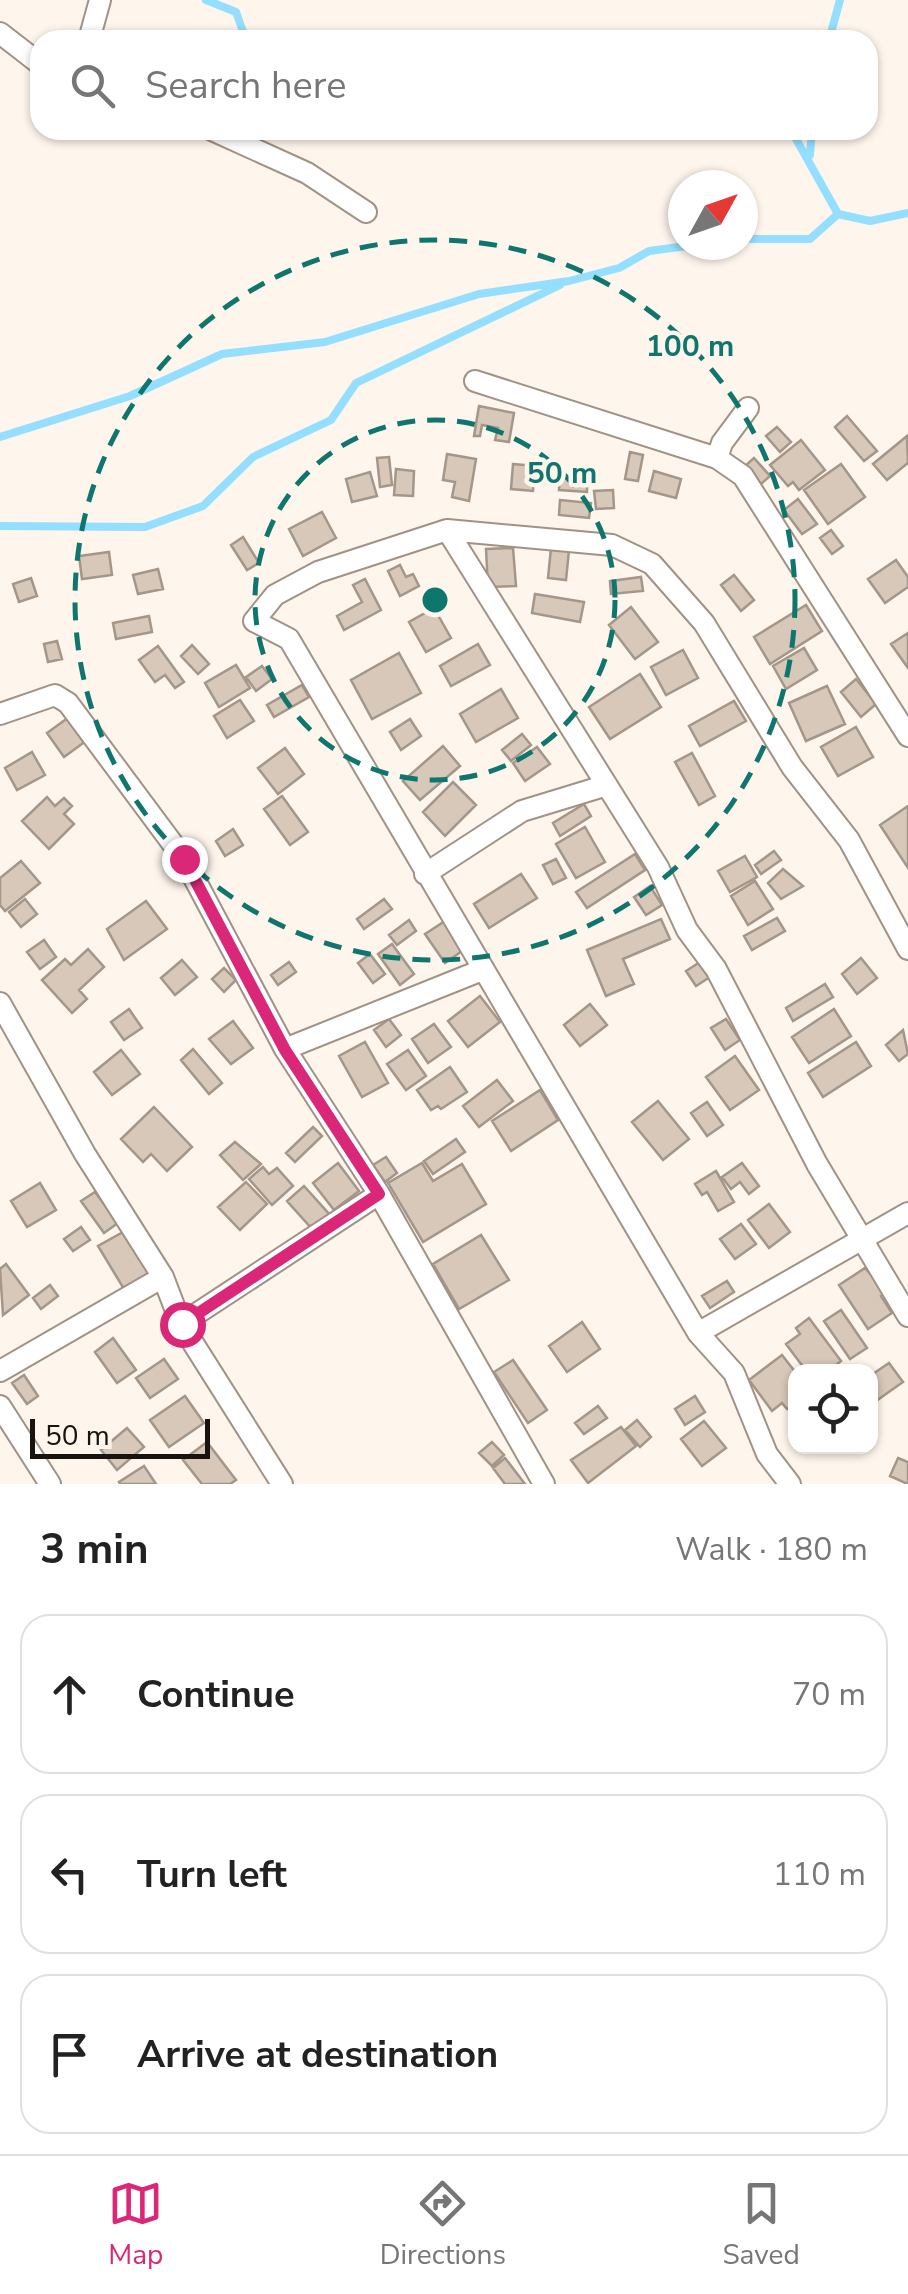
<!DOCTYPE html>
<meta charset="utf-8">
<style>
body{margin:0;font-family:"Nunito Sans",sans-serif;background:#f2f2f2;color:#222}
.controls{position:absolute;right:30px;bottom:30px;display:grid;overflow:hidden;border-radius:20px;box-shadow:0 2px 8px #0004}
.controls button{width:90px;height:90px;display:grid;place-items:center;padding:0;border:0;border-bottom:2px solid #e0e0e0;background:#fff;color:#222;font:50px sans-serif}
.compass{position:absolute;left:668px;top:170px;width:90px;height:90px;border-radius:50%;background:#fff;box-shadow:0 2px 8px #0004;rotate:50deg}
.scale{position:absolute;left:30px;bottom:25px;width:180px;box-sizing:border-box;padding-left:10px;border:5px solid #18130e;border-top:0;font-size:28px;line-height:35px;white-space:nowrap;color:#18130e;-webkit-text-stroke:8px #fef5ec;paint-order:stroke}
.stop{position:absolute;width:30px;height:30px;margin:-22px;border:8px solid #db2777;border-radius:50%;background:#fff}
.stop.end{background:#db2777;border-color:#fff;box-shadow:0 2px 10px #0008}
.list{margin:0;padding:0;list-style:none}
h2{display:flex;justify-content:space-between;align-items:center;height:130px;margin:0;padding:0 40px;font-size:42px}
h2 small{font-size:32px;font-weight:400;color:#767676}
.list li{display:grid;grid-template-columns:65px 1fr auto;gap:30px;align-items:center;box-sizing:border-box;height:160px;margin:0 20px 20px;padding:0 20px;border:2px solid #e0e0e0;border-radius:30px}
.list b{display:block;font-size:38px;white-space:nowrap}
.list em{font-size:32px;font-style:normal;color:#767676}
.icon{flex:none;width:55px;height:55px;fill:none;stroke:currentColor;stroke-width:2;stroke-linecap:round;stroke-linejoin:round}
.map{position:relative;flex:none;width:908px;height:1484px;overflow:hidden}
.search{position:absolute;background:#fff;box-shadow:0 2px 8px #0004;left:30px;right:30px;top:30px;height:110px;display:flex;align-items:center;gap:25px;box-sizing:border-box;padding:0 35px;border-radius:30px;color:#767676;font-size:38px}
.sheet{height:670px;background:#fff}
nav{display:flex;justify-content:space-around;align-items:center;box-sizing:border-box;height:140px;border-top:2px solid #e0e0e0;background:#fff;font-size:28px;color:#767676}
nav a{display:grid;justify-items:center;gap:5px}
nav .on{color:#db2777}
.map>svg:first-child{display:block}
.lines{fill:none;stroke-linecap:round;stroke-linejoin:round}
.stream{stroke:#94deff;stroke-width:8}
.building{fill:#d7c8b9;stroke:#a49688;stroke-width:2.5}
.minor-casing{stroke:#a09284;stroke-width:24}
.minor{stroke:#fff;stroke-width:20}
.route{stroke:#db2777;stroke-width:12}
.ring{fill:none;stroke:#0f766e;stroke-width:5;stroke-dasharray:18 12}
.centre{fill:#0f766e;stroke:#fef5ec;stroke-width:5}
.ring-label{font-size:30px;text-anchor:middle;font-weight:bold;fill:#0f766e;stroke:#fef5ec;stroke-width:9;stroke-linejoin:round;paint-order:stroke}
</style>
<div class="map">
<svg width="908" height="1484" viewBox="0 0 908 1484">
<rect width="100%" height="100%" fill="#fef5ec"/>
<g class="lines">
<path class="stream" d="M206 0 236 12 246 40
M829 40 840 0
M791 130 838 214
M810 155 812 130
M838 214 870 221 908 213
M743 239H810L838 214
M0 437 130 396 222 354 325 342 479 294 569 281 619 268 649 251 694 245
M0 526 145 527 203 506 253 457 331 420 356 383 560 285"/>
</g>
<path class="building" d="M479 406 514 413 509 442 495 440 498 428 482 425 480 436H474Z
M847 416 877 451 864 461 835 427Z
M777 427 791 442 780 452 766 436Z
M907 436 908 463 887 480 873 464Z
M801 440 825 470 799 490 793 482 788 486 770 465Z
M630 452 643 455 638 481 625 479Z
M447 454 476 459 469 501 452 497 455 482 443 480Z
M389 457 392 485 380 487 377 458Z
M754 458 770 476 761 484 745 466Z
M513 464 535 466 533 491 511 489Z
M841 464 865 497 828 524 804 490Z
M396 469 414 471 413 496 394 495Z
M654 471 681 479 676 498 649 491Z
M370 472 377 496 352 502 346 479Z
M560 478 587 479V492L559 490Z
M613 490 614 508 596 509 594 491Z
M798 499 817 524 802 534 784 510Z
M560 500 591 503 589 518 559 515Z
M322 512 336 538 303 556 289 529Z
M831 530 843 546 832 554 820 538Z
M243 537 259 563 247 570 231 545Z
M513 548 516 586 488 587 486 549Z
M551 548 569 550 566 580 548 578Z
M109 552 112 575 82 579 79 556Z
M896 560 908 577V587L885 603 868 579Z
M400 565 406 577 413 574 419 586 400 596 388 571Z
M158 569 163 589 138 594 133 575Z
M734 575 754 600 741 611 721 585Z
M641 577 643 591 611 594 610 581Z
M31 578 37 596 19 602 13 584Z
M365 579 381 610 344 630 337 616 362 602 353 585Z
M535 594 584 602 580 622 532 613Z
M806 605 822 631 770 664 754 637Z
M631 607 658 642 635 659 609 625Z
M434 608 451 638 426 652 409 622Z
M149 616 152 632 116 639 113 623Z
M908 633V668L891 644Z
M57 641 62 659 48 662 44 644Z
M478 644 490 665 451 686 440 666Z
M192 645 209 664 198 674 181 656Z
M158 646 184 682 175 688 165 675 155 682 139 660Z
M804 648 817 670 786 689 773 666Z
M683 650 698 678 666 695 651 667Z
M399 653 421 693 372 719 351 680Z
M236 665 250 688 219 707 205 683Z
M262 666 272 679 256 691 246 677Z
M640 674 661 707 610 739 589 707Z
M856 679 876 704 861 717 841 692Z
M302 685 309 697 274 717 267 705Z
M827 686 845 724 806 741 789 703Z
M501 689 518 718 476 742 460 714Z
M240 700 254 721 227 738 214 716Z
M734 701 746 721 700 746 689 726Z
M69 717 86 741 64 757 47 733Z
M410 719 421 736 401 750 390 732Z
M856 727 873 757 838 776 821 747Z
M522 734 531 745 511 761 502 750Z
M443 746 460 766 420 800 403 781Z
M537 747 550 764 525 781 513 763Z
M285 748 304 774 278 794 258 768Z
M32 752 45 775 17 790 5 768Z
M692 753 715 796 699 805 675 762Z
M453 782 476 805 445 836 423 812Z
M282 796 308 832 290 845 264 809Z
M47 797 55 806 64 798 72 806 64 814 74 824 49 849 22 821Z
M584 804 591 816 560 836 553 823Z
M908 806V868L880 825Z
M585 827 605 862 576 878 556 844Z
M233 829 243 845 225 856 216 841Z
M774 851 781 860 761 874 755 865Z
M635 854 645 870 587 908 576 892Z
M745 856 757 877 730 892 718 871Z
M556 859 566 878 553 884 543 865Z
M21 861 40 883 5 911 0 905V878Z
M783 869 803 886 781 899 768 883Z
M521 874 537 898 489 928 474 904Z
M755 881 773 909 748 925 731 896Z
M650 886 662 905 646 915 634 897Z
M25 899 37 914 21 927 9 912Z
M384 899 392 909 364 929 357 919Z
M146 901 167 929 124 960 107 929Z
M777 918 785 931 752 950 744 936Z
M661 919 670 939 623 959 634 984 606 996 587 950Z
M409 920 416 931 397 945 389 935Z
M445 921 465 949 445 963 425 934Z
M44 940 56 957 40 969 27 952Z
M392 944 414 974 400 985 378 954Z
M88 949 104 967 79 990 87 999 72 1013 42 980 65 959 71 965Z
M370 954 385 974 373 983 358 963Z
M861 958 877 978 857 994 842 974Z
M182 960 197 977 175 995 161 978Z
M289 962 296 972 278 985 271 975Z
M700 962 710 977 696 986 686 971Z
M224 968 236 980 224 992 212 979Z
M825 984 833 997 793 1021 786 1008Z
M480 996 500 1022 468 1047 448 1021Z
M590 1004 607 1025 580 1046 564 1025Z
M129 1009 142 1028 124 1040 111 1022Z
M834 1009 851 1036 809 1063 792 1037Z
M389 1019 401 1035 386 1047 374 1030Z
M726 1019 740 1040 725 1050 711 1028Z
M233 1021 253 1048 231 1064 209 1039Z
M434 1024 451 1047 428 1063 412 1039Z
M903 1030 908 1054 899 1061 886 1045Z
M365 1042 388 1083 362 1097 339 1056Z
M856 1042 871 1066 823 1097 808 1073Z
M193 1049 222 1083 209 1094 181 1060Z
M121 1050 140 1074 112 1095 94 1072Z
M408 1050 426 1076 406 1090 387 1064Z
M735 1056 759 1090 730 1110 706 1077Z
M450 1067 467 1092 441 1109 438 1106 431 1110 417 1090Z
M497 1080 513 1101 479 1127 463 1106Z
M540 1090 558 1120 511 1151 492 1121Z
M658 1101 689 1139 663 1160 632 1122Z
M707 1102 723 1125 707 1136 691 1113Z
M154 1107 192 1147 167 1171 151 1154 143 1162 121 1139Z
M313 1127 322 1136 295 1162 286 1153Z
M456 1139 465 1152 433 1174 424 1161Z
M235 1142 261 1164 243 1180 220 1155Z
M386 1157 397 1173 385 1182 373 1165Z
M338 1163 359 1191 334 1210 313 1183Z
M422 1163 433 1181 462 1164 486 1204 423 1242 388 1183Z
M742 1163 759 1186 749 1194 740 1182 731 1189 722 1177Z
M263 1167 269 1174 277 1168 293 1186 272 1205 249 1179Z
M716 1171 734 1202 718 1211 707 1192 702 1195 695 1184Z
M246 1182 267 1204 240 1230 218 1207Z
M40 1183 56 1210 27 1227 11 1201Z
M304 1186 330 1215 313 1230 287 1201Z
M95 1192 118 1223 104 1233 81 1201Z
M769 1204 790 1232 769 1248 748 1220Z
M741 1224 756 1244 735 1259 720 1239Z
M81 1227 90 1240 73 1251 64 1239Z
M125 1231 150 1273 124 1289 98 1246Z
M481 1235 509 1280 459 1309 433 1264Z
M6 1264 29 1295 3 1315 0 1269Z
M865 1268 887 1292 881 1296 892 1313 868 1329 839 1285Z
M727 1281 734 1292 710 1308 702 1296Z
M50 1285 58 1296 41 1309 33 1298Z
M841 1310 867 1348 850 1359 824 1321Z
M809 1318 841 1361 827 1372H807L786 1344 800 1334 796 1328Z
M582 1322 600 1349 567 1372 549 1346Z
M113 1338 136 1370 117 1383 95 1352Z
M782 1355 796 1373V1402L787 1409 782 1403 772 1411 749 1380Z
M164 1359 178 1379 150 1398 136 1378Z
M513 1360 547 1410 528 1423 494 1372Z
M889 1363 903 1382 876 1401 870 1394V1376Z
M24 1375 38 1396 27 1404 12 1383Z
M185 1396 204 1423 169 1447 150 1420Z
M695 1396 705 1412 685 1425 675 1409Z
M598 1406 607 1418 584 1434 575 1423Z
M637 1420 651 1437 640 1447 625 1430Z
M704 1421 726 1448 702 1466 681 1439Z
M621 1427 636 1446 588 1483 571 1460Z
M127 1428 144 1447 117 1470 101 1450Z
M207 1442 236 1480 230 1484H202L183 1460Z
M492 1442 504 1455 492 1466 479 1453Z
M505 1458 525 1484H505L493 1468Z
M898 1458 908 1462V1484L890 1476Z
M144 1466 156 1484H120L119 1482Z"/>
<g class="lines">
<defs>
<path id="minor" d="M0 33 40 64
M89 40 100 0
M212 130 307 173 366 212
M475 381 717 458
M748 408 722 443 717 458 743 476 908 736
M447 530 658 867 687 930 716 969 817 1164 908 1316
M0 714 55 695 68 703 184 859 285 1049 379 1194 181 1324
M425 874 522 811 604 786
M0 1003 85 1154 163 1277 181 1324 282 1484
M285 1049 482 970
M379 1194 544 1484
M698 1333 908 1213
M0 1371 163 1277
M0 1406 50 1484
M790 1484 767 1454 734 1373 698 1333 289 639 254 621 275 595 318 572 447 530 612 545 652 564 704 623 792 767 849 840 908 949"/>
</defs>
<use href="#minor" class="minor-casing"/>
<use href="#minor" class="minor"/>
</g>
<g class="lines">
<path class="route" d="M182 1324 379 1194 285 1050 184 859"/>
</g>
<g class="ring">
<circle cx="435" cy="600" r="180"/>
<circle cx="435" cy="600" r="360"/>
</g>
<circle cx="435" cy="600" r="15" class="centre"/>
<g class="ring-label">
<text x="690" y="356">100 m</text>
<text x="562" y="483">50 m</text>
</g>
</svg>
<div class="controls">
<button><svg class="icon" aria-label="locate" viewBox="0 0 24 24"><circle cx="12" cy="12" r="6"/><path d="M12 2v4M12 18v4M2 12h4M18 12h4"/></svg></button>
</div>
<svg class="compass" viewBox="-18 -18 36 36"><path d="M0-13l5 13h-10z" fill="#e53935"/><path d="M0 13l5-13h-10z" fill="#767676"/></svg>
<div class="scale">50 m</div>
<div class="stop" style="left:182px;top:1324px"></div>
<div class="stop end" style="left:184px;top:859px"></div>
<div class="search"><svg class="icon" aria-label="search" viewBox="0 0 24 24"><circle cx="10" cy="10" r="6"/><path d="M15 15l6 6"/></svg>Search here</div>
</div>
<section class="sheet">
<h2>3 min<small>Walk · 180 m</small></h2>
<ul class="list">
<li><svg class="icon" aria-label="ahead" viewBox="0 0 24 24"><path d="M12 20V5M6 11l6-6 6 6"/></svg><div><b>Continue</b></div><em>70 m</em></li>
<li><svg class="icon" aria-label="left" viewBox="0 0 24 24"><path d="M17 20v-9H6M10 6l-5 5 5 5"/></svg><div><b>Turn left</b></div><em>110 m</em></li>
<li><svg class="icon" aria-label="arrive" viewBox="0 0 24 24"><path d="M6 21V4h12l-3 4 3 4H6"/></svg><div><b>Arrive at destination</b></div></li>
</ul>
</section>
<nav>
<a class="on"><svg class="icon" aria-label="map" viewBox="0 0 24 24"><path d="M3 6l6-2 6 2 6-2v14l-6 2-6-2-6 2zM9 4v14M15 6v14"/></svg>Map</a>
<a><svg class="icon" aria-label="directions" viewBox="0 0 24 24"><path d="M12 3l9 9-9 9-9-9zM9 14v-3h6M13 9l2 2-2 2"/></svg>Directions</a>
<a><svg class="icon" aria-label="saved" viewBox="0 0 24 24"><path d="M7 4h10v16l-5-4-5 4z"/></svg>Saved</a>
</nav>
